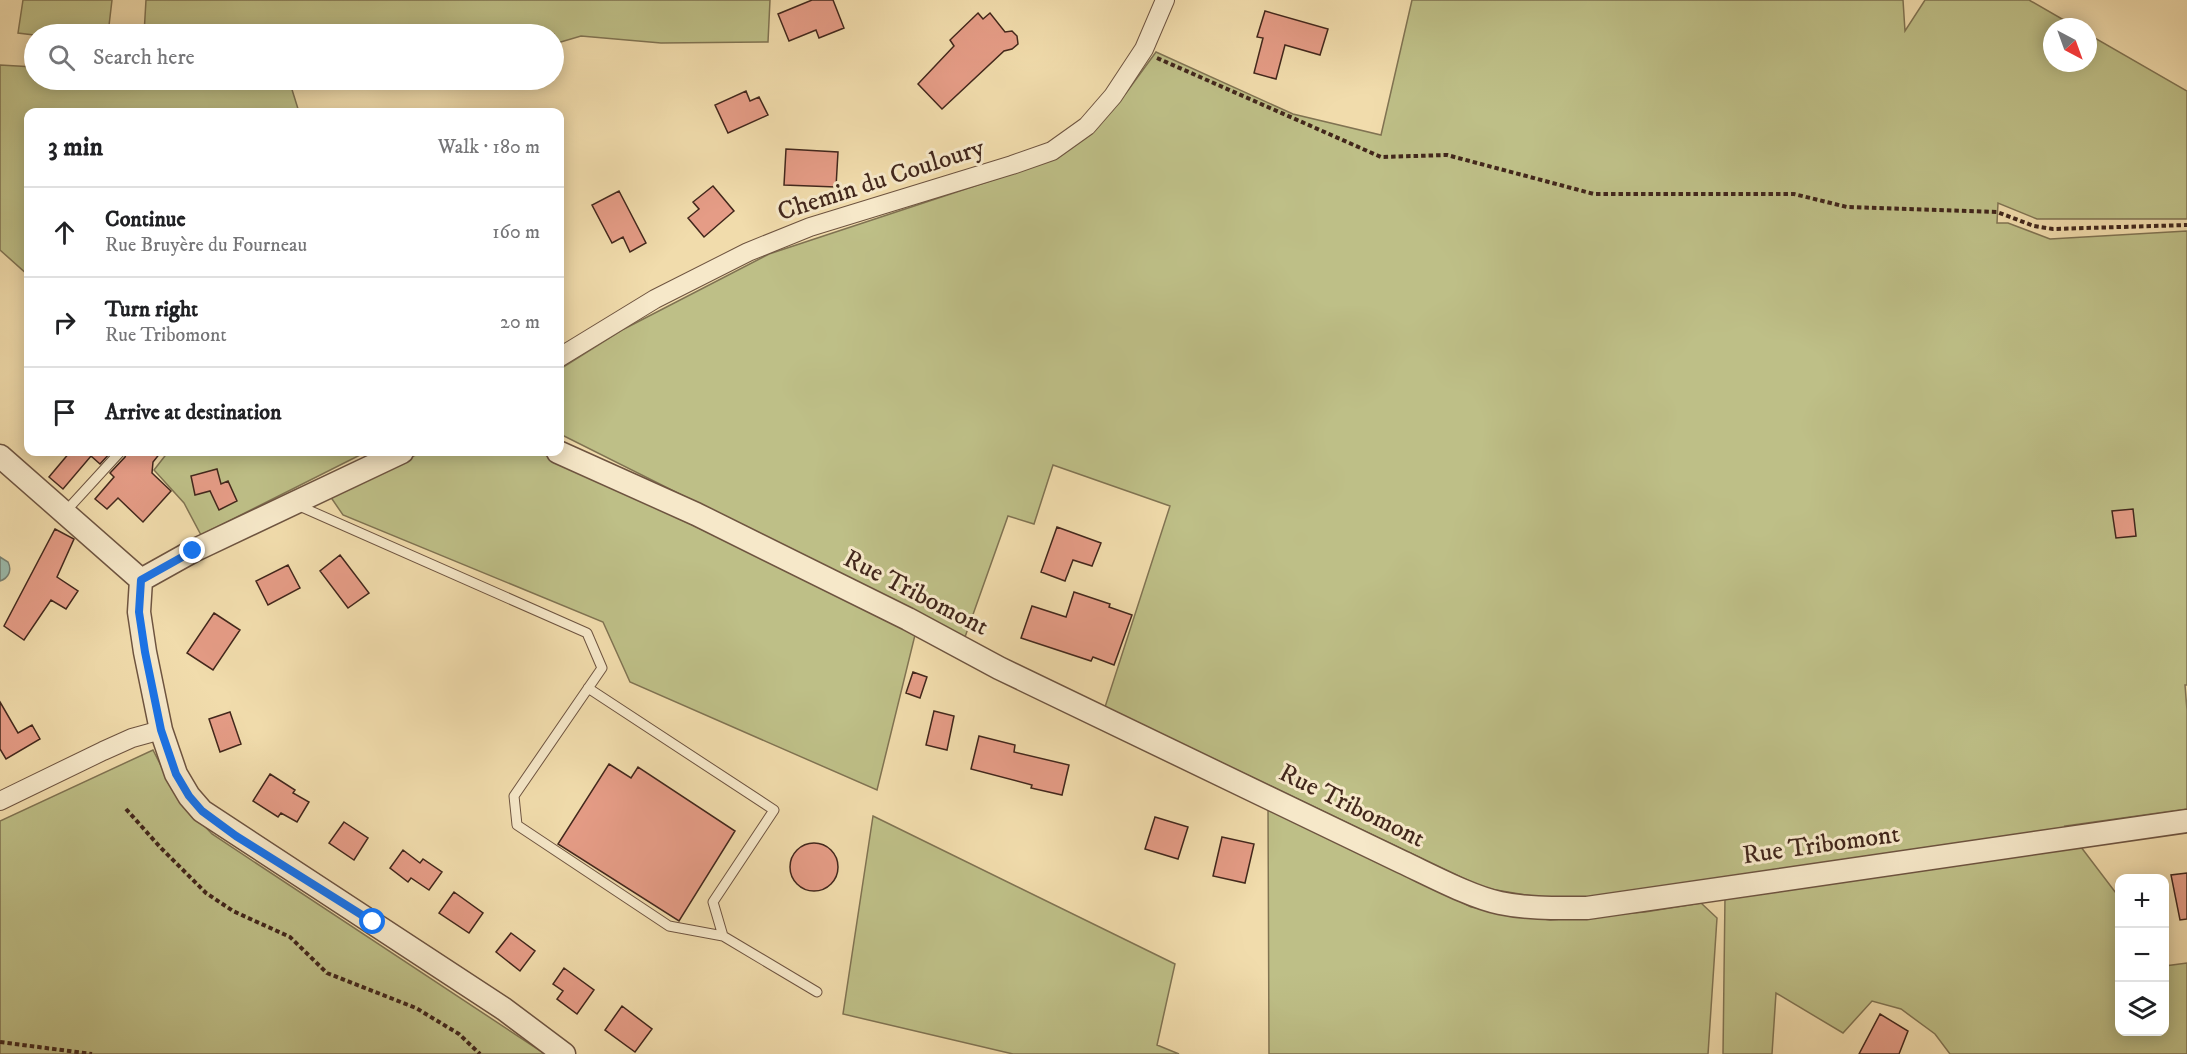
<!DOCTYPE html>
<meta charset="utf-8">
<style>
body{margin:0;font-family:"IM FELL DW Pica",serif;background:#f2f2f2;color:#202124}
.controls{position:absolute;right:18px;bottom:18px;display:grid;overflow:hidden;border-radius:12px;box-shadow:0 3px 15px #0003}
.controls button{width:54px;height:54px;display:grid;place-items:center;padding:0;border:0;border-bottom:2px solid #e0e0e0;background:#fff;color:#202124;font:30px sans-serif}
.compass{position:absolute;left:2043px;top:18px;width:54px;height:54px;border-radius:50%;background:#fff;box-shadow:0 3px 15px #0003;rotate:139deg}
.stop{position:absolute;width:18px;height:18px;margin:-14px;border:4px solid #1a73e8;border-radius:50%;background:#fff}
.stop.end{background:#1a73e8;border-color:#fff;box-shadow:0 2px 6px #0008}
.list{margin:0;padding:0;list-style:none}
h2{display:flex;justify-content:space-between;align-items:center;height:78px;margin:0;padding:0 24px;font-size:26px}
h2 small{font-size:20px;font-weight:400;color:#757577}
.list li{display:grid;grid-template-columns:39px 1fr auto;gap:18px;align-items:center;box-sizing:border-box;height:90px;padding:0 24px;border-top:2px solid #e0e0e0}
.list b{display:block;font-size:22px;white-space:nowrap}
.list p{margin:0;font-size:20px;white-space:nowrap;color:#757577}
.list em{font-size:20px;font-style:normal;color:#757577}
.icon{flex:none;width:33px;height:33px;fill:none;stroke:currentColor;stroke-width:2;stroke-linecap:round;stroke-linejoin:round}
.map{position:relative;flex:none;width:2187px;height:1054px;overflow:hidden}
.search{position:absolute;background:#fff;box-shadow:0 3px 15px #0003;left:24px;top:24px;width:540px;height:66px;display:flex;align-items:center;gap:15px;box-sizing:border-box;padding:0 21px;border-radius:33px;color:#757577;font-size:22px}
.panel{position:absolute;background:#fff;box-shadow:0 3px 15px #0003;left:24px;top:108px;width:540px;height:348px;border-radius:12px}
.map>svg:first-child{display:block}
.green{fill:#bebf87;stroke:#807352;stroke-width:1.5}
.water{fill:#9bbbac;stroke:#778072;stroke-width:1.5}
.building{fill:#e59c86;stroke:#42271c;stroke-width:1.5}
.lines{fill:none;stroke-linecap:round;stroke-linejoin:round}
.service-casing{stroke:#6e5440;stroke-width:11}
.minor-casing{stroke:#6e5440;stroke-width:20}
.tertiary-casing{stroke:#6e5440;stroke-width:25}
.path{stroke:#42271c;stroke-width:4;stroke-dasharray:4.5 3;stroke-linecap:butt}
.service{stroke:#f6e8c9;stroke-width:9}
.minor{stroke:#f6e8c9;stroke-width:18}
.tertiary{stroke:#f6e8c9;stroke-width:22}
.route{stroke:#1a73e8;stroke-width:8}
.labels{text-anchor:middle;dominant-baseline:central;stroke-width:6;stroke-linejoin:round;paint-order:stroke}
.street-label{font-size:26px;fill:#42271c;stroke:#f6e8c9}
</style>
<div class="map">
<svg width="2187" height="1054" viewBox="0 0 2187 1054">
<rect width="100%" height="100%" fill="#f1dcac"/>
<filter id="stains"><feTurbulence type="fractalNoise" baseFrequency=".00333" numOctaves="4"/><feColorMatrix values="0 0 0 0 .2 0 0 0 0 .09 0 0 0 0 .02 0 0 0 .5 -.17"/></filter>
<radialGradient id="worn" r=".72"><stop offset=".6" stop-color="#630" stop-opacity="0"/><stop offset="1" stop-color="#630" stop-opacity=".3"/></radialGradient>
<path class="green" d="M23 0H112L108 34 34 35 18 33Z
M146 0H770L768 42 661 43 581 36 554 44V34H144Z
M1412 0H1903L1905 31 1925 0H2029L2076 27H2052V63H2088V34L2187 91V219H2037L1998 203 1997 223H2008L2050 239 2187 231V685H2185L2187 710V809L2065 826 2119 897 2120 1032H2164L2165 966 2187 963V1054H1950L1935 1034 1901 1009 1872 1001 1843 1033 1776 993 1772 1054H1723L1725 897 1575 903 1484 888 1105 707 1170 506 1053 465 1034 524 1008 516 965 637 560 434V369L622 330 769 254 1014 173 1090 133 1126 93 1156 52 1293 114 1381 135Z
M0 65 34 67V80H289L299 112H28V275L0 250Z
M168 452H366L201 535 184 503 154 470Z
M422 452H539L916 631 877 790 630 682 603 622 343 515 330 496Z
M153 750 177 797 212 834 545 1054H0V821Z
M1268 804 1471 907 1550 920 1645 912 1701 903 1717 918 1708 1054H1269Z
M873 816 1175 964 1157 1045 1179 1054H1013L843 1014Z"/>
<path class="water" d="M0 557 8 562C12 570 9 578 0 581Z"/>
<path class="building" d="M812 0H833L844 28 819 38 816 30 789 41 778 14Z
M1265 11 1328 29 1320 55 1285 45 1276 79 1254 73 1263 38 1257 37Z
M978 13 983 19 990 13 1005 32 1012 31 1017 36 1018 44 1012 49 1004 51 942 109 918 84 954 46 950 40Z
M746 91 750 101 759 97 768 115 728 133 715 105Z
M786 149 838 152 836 187 784 185Z
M713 186 734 211 704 237 688 218 699 209 693 202Z
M619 191 646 243 630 252 623 237 612 243 592 205Z
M70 452H111L100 464 91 456 63 489 49 477Z
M127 452H161L153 462 152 473 171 491 143 522 118 498 107 509 95 499 114 477 110 473 125 457Z
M217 469 221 484 228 481 237 501 219 510 210 491 195 495 191 476Z
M2133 509 2136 536 2116 538 2112 511Z
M1057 527 1101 543 1092 566 1073 560 1065 581 1041 572Z
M55 529 74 539 57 577 78 591 66 609 51 600 24 640 4 626Z
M340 555 369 593 348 608 320 571Z
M288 565 300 588 268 605 256 581Z
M1074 592 1110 604 1109 607 1132 615 1114 665 1093 657 1091 661 1021 638 1032 606 1066 617Z
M214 613 240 630 213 670 187 653Z
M913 672 927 677 920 698 906 693Z
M0 702 18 733 32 725 40 739 6 759 0 749Z
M934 711 954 716 947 750 926 745Z
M230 712 241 744 220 752 209 719Z
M979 736 1015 745 1014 752 1069 765 1062 795 1031 788 1032 785 971 769Z
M609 764 631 778 638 767 735 831 679 921 558 844Z
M270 774 295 790 293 793 309 802 297 822 281 813 278 817 253 801Z
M1155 817 1188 827 1178 859 1145 849Z
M344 822 368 838 354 860 329 843Z
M1222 837 1254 844 1245 883 1213 876Z
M790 867a24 24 0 1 1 48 0a24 24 0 1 1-48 0Z
M403 850 420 863 423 859 442 872 429 890 411 878 408 882 390 868Z
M2187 873V919L2180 920 2171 875Z
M454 892 483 913 469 933 439 913Z
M511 933 535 951 520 971 496 952Z
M564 968 594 990 577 1014 557 999 563 991 553 984Z
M622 1006 652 1029 635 1052 605 1030Z
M1880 1014 1908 1031 1899 1054H1859Z"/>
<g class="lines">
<defs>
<path id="service" d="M297 505 587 633 602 668 514 796 517 825 669 926 723 936 817 992
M65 512 120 452
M588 688 774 810 713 902 723 936"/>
<path id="minor" d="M560 357 655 299 748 252 810 227 1012 165 1052 151 1087 126 1113 96 1144 49 1165 0
M0 801 103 751 132 738 161 730"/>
<path id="tertiary" d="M558 452 696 514 908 619 999 668 1402 862C1430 875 1471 897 1500 903 1528 909 1559 908 1587 908L2187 821
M0 456 141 580
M141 580 139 612 145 652 161 730 176 774 189 796 202 811 504 1009 564 1054
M141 580 193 551 402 452"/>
</defs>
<use href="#service" class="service-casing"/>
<use href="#minor" class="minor-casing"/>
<use href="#tertiary" class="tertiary-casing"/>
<path class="path" d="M1157 58 1381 157 1447 155 1594 194H1794L1847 207 1997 212 2034 226 2053 229 2187 225
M126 809 160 847 206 893 233 911 290 937 327 973 416 1008 459 1034 480 1054
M0 1042 92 1054"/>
<use href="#service" class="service"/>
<use href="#minor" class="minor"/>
<use href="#tertiary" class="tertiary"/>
</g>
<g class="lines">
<path class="route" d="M193 551 141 580 139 612 145 652 161 730 176 774 189 796 202 811 236 836 373 922"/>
</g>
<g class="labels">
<g class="street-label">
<text transform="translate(881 180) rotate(-18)">Chemin du Couloury</text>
<text transform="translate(916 593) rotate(27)">Rue Tribomont</text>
<text transform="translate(1352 806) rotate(26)">Rue Tribomont</text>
<text transform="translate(1821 845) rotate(-8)">Rue Tribomont</text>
</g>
</g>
<rect width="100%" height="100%" filter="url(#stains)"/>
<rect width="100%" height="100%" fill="url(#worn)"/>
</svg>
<div class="controls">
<button>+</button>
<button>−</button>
<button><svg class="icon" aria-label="layers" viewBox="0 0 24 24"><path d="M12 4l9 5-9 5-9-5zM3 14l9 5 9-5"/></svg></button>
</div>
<svg class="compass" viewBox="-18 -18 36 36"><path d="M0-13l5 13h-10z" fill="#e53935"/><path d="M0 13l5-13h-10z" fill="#757577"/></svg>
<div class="stop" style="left:373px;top:922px"></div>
<div class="stop end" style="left:193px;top:551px"></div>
<div class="search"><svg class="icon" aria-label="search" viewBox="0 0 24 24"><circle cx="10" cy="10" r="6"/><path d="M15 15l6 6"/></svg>Search here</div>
<section class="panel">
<h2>3 min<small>Walk · 180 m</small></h2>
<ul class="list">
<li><svg class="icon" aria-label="ahead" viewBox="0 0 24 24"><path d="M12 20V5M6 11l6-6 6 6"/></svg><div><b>Continue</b><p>Rue Bruyère du Fourneau</p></div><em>160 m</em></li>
<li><svg class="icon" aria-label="right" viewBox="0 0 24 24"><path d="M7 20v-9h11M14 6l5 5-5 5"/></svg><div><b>Turn right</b><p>Rue Tribomont</p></div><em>20 m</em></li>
<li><svg class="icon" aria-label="arrive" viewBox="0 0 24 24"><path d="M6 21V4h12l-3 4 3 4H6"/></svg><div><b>Arrive at destination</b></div></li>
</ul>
</section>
</div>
